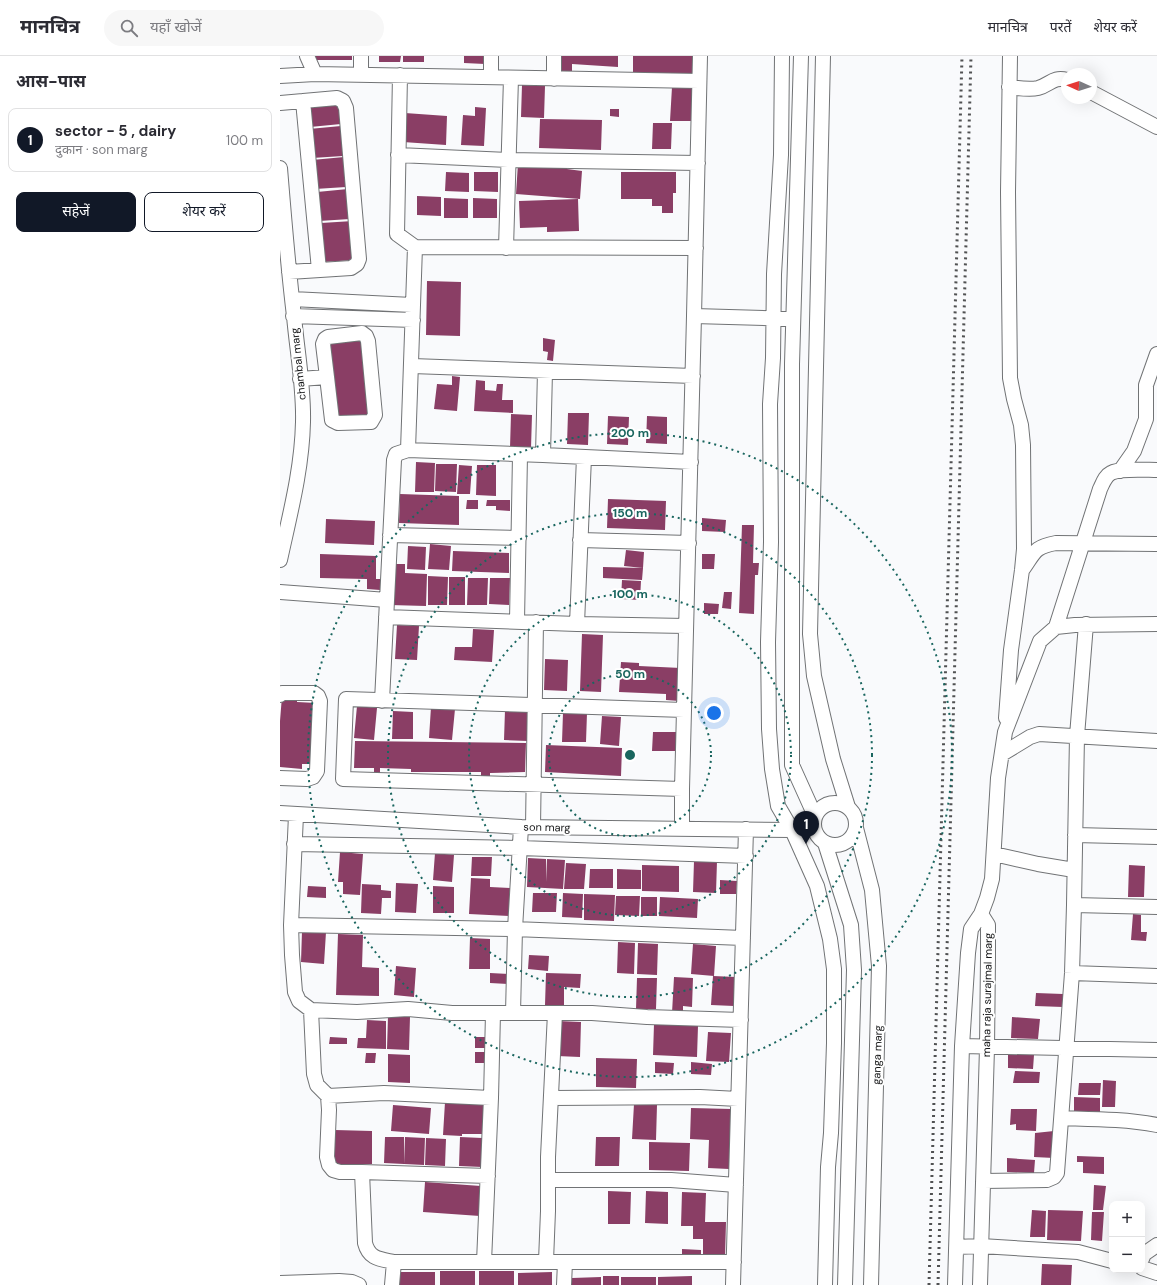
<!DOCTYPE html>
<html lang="hi">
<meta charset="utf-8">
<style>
body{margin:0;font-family:"DM Sans","Noto Sans Devanagari",sans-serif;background:#f7f7f7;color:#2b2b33}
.controls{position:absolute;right:12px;bottom:12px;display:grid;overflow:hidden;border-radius:8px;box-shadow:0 4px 16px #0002}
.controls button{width:36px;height:36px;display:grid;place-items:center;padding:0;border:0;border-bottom:1px solid #e1e1e2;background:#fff;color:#2b2b33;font:20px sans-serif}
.compass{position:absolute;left:781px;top:12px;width:36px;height:36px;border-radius:50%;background:#fff;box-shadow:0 4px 16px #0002;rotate:273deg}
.you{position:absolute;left:434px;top:657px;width:14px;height:14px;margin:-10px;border:3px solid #fff;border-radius:50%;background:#1a73e8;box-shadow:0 0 0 6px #1a73e833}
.badge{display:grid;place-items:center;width:26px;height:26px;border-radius:50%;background:#111827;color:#fff;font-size:13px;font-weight:700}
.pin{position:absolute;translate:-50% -33px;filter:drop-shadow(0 1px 2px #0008)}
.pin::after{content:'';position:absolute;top:21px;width:14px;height:12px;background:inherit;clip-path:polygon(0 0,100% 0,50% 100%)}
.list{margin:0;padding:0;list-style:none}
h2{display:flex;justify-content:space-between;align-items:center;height:52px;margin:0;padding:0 16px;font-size:17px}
h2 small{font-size:13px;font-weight:400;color:#7c7c81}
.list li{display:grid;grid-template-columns:26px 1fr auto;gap:12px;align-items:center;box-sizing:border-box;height:64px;margin:0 8px 8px;padding:0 8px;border:1px solid #e1e1e2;border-radius:8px}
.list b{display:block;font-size:15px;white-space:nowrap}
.list p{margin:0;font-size:13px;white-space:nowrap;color:#7c7c81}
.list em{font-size:13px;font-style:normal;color:#7c7c81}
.actions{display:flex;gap:8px;padding:12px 16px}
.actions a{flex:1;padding:9px 0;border:1px solid #111827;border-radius:8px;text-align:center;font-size:14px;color:#111827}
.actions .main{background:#111827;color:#fff}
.icon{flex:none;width:22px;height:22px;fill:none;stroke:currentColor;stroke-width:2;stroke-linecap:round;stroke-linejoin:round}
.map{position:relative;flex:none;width:877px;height:1229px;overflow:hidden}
header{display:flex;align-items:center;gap:24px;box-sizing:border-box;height:56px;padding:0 20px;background:#fff;border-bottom:1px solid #e1e1e2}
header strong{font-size:19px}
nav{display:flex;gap:22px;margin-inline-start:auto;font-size:14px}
.search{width:280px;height:36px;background:#f7f7f7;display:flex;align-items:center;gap:10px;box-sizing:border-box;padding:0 14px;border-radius:22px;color:#7c7c81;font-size:15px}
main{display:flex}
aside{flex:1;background:#fff}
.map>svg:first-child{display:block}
.building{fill:#8a3e65}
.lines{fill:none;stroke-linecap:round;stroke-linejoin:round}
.minor-casing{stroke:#717375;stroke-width:16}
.minor{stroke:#fff;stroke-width:14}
.rail{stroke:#505152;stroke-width:3;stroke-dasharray:2 4;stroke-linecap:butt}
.ring{fill:none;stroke:#1a665f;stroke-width:2;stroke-dasharray:2 4}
.labels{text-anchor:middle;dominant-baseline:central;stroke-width:4;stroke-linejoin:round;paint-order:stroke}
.street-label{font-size:11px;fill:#161718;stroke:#fff}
.centre{fill:#1a665f;stroke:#fff;stroke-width:2}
.ring-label{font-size:12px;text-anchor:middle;font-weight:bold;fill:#1a665f;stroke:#fff;stroke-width:4;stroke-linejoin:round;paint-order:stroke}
</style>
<header>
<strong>मानचित्र</strong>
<div class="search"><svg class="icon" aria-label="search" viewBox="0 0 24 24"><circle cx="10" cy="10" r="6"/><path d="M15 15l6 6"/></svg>यहाँ खोजें</div>
<nav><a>मानचित्र</a><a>परतें</a><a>शेयर करें</a></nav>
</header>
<main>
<aside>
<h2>आस-पास<small></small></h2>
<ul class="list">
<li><span class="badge">1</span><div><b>sector - 5 , dairy</b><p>दुकान · son marg</p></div><em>100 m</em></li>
</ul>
<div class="actions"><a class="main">सहेजें</a><a>शेयर करें</a></div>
</aside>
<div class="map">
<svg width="877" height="1229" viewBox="0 0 877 1229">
<rect width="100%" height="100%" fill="#f9fafc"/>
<path class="building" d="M33 0H72V4H33Z
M99 0H121L120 6H99Z
M123 0H144V6H123Z
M184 0H206L205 8 184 7Z
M280 0H338V11L292 8V15H279Z
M353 0H413V19L353 18Z
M242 29 265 30 264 62 241 61Z
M392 31 413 32 412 65H390Z
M59 45 61 68 30 71 28 47Z
M195 51 206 52 204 90 181 89 183 59 195 60Z
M330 53H339V61L330 60Z
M125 57 167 60 166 89 123 86Z
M260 63 322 64 321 94 259 92Z
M373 67H392L391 93H372Z
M61 70 63 100 32 102 29 73Z
M64 101 66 131 35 133 32 104Z
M238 107 287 111V113L302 115 300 143 236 138Z
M166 116 189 117V136L165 135Z
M194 116H218V136L194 135Z
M341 116H396V137H393V157H382V150H372V143H341Z
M68 133 70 163 39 165 37 136Z
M137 140 161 141V160L137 159Z
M164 142 188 143V162H164Z
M193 142 217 143V162H193Z
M298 143 299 175 267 176V171L240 172 239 145Z
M73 165 75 204 43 206 41 167Z
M147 225 181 226 180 280 146 279Z
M263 282 275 284 273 305 267 304 268 296 263 295Z
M84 283 91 359 57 362 50 286Z
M172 320 180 321 177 355 154 353 157 328 172 329Z
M196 324 205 325V334L216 335 217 328H223L222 344H233V357L194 355Z
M288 357H309L308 389 287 388Z
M231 358 252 359 251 392H230Z
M328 360 349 361 348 389 327 388Z
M367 360 387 361V388L366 387Z
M136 406 155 407 154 436H135Z
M156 408H177L176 436 155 435Z
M179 409 192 410 190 438H177Z
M197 409H216V440L196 439Z
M120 438 179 440V469L119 467Z
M328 443 386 445 385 474 327 472Z
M187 444H198V453H186Z
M207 444H230V455L216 454V450H206Z
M422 462 446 464 445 476 422 475Z
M46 463 95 465 94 489 45 487Z
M462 469H474L473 507H479L478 519H475L474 558 459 557Z
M150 488 171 490 169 514 148 513Z
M128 490 146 491 145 514 127 513Z
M346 494 364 496 363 512 344 510Z
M173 495 229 497V517L172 515Z
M40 498 96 500V523H100V534L87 533V523L40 522Z
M422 498H435L434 513H422Z
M112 508H125V517L147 518 146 550 110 549Z
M323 511 363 512 362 524 323 522Z
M148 520 168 521 167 549H148Z
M169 521H185V549H169Z
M188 522H208L207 549H187Z
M210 522H230L229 549 209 548Z
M342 524 361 525 360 544 341 543Z
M444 536H452L451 553 442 552Z
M424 547 439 548 438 558H424Z
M117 569 139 570 137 604 115 603Z
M193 573 214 574 212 606 174 604 175 591H192Z
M302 578 323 579 321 636 300 635Z
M265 603 288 604 287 635 264 634Z
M341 606 359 607V610L401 612 399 645 386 644V638L339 636Z
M2 640 17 641V646L36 647 33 708H22V713L0 711V665Z
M77 650 97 652 94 684 74 682Z
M151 651 175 653 172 684 149 682Z
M225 654 249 655 248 685 224 684Z
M113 655 133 656V683H112Z
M283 657H307L306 686H282Z
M322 660 341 661 339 690 320 688Z
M373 676H397L396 695H372Z
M75 685 246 687 245 716 210 717V721H201V716H131V713L100 712V718H94V712H74Z
M266 689 342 692 341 720 265 716Z
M60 796 83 798 80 839 63 838V826H58Z
M155 797 174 799 172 826 153 824Z
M192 801H212L211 820H191Z
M248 802 266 803V826L267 803 285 804 283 833 247 831Z
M414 805H437L436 837 413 836Z
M286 807 306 808 304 833H284Z
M362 809 399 810V836L362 835Z
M849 809 865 810 864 841H848Z
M310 813H333V832H309Z
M337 813 361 814V833H337Z
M191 822 210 823V831L230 832 229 860 189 858Z
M440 824 457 825 456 838H440Z
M116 827 138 828 136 857 115 856Z
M82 828 101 829V834L111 835V842H102L101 858 81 857Z
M28 830 46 831V842L27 841Z
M153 830 174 831V857H153Z
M253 837H277L276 856H252Z
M283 837 303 838 302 862 282 861Z
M304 838 335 839 334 865 304 864Z
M336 840H360L359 860 335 859Z
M361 841H377V860H361Z
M380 841 418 843 417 862 379 860Z
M853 858 861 859V876H867L866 885 851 884Z
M22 875 46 876 44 908 21 906Z
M58 878 83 879 82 911 99 912V940L56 939Z
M190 882 210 883V913H189Z
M338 886 355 887 354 918 337 917Z
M358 887 378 888 377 919 357 918Z
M413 888 436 890 434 920 411 918Z
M249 899 269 900 268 915 248 913Z
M116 910 136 912 134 941 114 939Z
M210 917 229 918 228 928 210 927Z
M266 917 301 918 300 932 284 931V949H265Z
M433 920 456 921 454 950 431 949Z
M394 921 413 922 412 951 403 950V958L392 957Z
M357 922H377L376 953H356Z
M756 937 783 938V951L755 950Z
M108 960 130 961 129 994 107 993Z
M732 961 760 963 758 983 731 982Z
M87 964 106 965V993L77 992 78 982H86Z
M278 965 301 966 300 1001 277 1000Z
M374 968 418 970 417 1001 373 999Z
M428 976 451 977 449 1006 426 1005Z
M50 981 67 982V988H49Z
M195 981H206V992H195Z
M195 996H206V1007H195Z
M86 997H96L95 1007H85Z
M728 997 754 999 753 1013 728 1012Z
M108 998 130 999V1027L108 1026Z
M316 1002 357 1003 356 1032 316 1031Z
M375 1006 394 1007 393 1018 375 1017Z
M411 1006 432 1008 431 1019 411 1018Z
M735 1015 760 1016 759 1027H733Z
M823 1024 836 1025 835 1051H822Z
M799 1027H821L820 1039H798Z
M794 1041 820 1042V1056L794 1055Z
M165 1046 204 1048 202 1078H182V1080L163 1079Z
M354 1048 377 1049 376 1084 352 1083Z
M113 1049 151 1052 149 1078 111 1075Z
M411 1052 452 1053 449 1113 428 1112 429 1084 410 1083Z
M731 1053H757L756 1075 736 1074V1068L730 1069Z
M55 1074 92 1075V1108H54Z
M774 1075V1102L754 1101 755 1077Z
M105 1081H124V1108L104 1107Z
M125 1081 145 1082 144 1109 124 1108Z
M180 1081 202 1082V1111L179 1110Z
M316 1081H340L339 1110H315Z
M146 1082 166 1083 165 1110 145 1109Z
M369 1086 410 1087 409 1115 369 1114Z
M797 1100 824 1101V1118L803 1117V1106H797Z
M727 1102 755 1104 754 1117 727 1116Z
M145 1126 201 1130 200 1160 143 1156Z
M814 1129 826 1130 823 1154H813Z
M328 1135 351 1136 350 1168H328Z
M366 1135 388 1136V1168L365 1167Z
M402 1136 426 1137 425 1166H446L445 1202 423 1201V1183H413V1170H401Z
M752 1154 766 1155 765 1181H750Z
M768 1154 803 1155 801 1185 767 1184Z
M812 1156H824L822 1185 811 1184Z
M402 1193 421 1194V1201L402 1200Z
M762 1208 792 1209 791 1229H761Z
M160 1215H195V1229H160Z
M199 1215H234V1229H199Z
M120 1216H155V1229H120Z
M272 1216V1229H238V1217Z
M323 1220H339V1229H323Z
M412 1220V1229H378V1221Z
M321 1221V1229H292V1222Z
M341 1221H376V1229H341Z"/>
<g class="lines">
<defs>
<path id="minor" d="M27 0 35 18 419 25
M420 0 414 260 513 263
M502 0 501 99 494 218 493 302 490 348 491 486 488 586 489 673 492 713 498 750 512 774 537 830 550 883 554 913V987L551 1077 548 1111 545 1229
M521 0 512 308V709L535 760
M543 0 530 578 534 620 553 703 568 751
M81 19V0
M0 20 35 18
M211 21V0
M274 23V0
M729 31C738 32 749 34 758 32 770 29 773 20 787 24
M811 36 877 71
M23 45 39 214
M0 47 57 42 63 45 66 52 79 203 77 208 71 212 9 216
M118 99 228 104 418 107
M0 112C4 161 8 211 14 260 17 295 24 331 23 366 22 413 10 458 0 504
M135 191 416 192
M226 192 231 22
M12 243 132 249
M13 260 133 264
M132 310 413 320
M20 323 47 321 52 364 58 367 91 366 95 359 88 285 86 280 82 277 48 281 45 283 43 288 47 321
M128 394 263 399 265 315
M263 399 411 406
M840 415 854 395 866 363V329L877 298
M110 479 239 482
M300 484 409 487
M743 513C755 496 754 491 776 487L877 488
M0 536 107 544
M106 561 297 568 304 401
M237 565 240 399
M297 568 406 570
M776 571 820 433C823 427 825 420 831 417 840 412 866 414 877 414
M0 639 2 637H34L38 640 40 645 37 715 33 721 27 723 0 722
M102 645 114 404 116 398 128 394 135 191 117 178 120 19
M404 654 66 643 63 723 402 733 414 260
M726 662 731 594 742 514 744 493 743 389 741 369 734 343 730 322 728 136 730 0
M722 698 750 681 759 678 877 685
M534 768a21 21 0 1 1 42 0a21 21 0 1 1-42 0Z
M0 757 241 771 512 774 533 768
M16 759 11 869 12 899 15 936 19 945 31 954 34 1018 37 1029 48 1040 49 1054 47 1101 49 1109 53 1114 60 1116H82L85 1187C89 1203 100 1203 114 1206L112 1229
M253 771 256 566
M402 772V733
M576 772 592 834 599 910 591 1229
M795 779 877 781
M545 787 571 869 574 914 565 1229
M14 788 240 792 466 800
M714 798 758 808 794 814
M794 849 797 680 806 568
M11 869 234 873 463 882
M792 917 877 920
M31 954 77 956 128 953 172 957H213
M233 957 235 873 241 771
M275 957H312L367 961 461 964
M682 990 877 994
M48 1040 104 1037 211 1042
M271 1042 420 1041 458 1043
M782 1062C814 1063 845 1063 877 1069
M82 1116 208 1120
M268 1124H391L456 1129
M703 1125 767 1124 774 1121 777 1117 792 917 794 849 877 851
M676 1191 701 1190 798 1196 832 1205
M862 1203 864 1198 877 1189
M114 1206H454
M204 1206 211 1042 213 957H275L268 1101V1155L266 1205
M862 1212 877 1217
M0 1227 59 1225 72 1226 79 1229
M284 1229 285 1206
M453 1229 466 773
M675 1229 682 990 688 897 691 873 701 858 707 842 712 823 718 722 725 676 760 585 776 571 795 569 877 568
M700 1229 707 992 708 902V869L701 858"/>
</defs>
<use href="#minor" class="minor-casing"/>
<use href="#minor" class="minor"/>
<path class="rail" d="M649 1229 682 0
M658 1229 691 0"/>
</g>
<g class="ring">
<circle cx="350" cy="699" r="81"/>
<circle cx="350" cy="699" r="161"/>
<circle cx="350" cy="699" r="242"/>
<circle cx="350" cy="699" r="322"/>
</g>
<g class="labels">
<g class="street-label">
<text transform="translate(18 308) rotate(-96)">chambal marg</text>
<text transform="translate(267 771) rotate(1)">son marg</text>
<text transform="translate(707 939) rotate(-89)">maha raja surajmal marg</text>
<text transform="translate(597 999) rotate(-88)">ganga marg</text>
</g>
</g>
<circle cx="350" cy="699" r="6" class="centre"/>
<g class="ring-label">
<text x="350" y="381">200 m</text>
<text x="350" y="461">150 m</text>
<text x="350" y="542">100 m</text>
<text x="350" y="622">50 m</text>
</g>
</svg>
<div class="controls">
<button>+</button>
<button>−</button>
</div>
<svg class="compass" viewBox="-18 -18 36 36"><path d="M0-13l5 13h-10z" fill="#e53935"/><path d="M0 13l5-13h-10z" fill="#7c7c81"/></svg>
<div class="you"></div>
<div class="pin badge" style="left:526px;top:788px">1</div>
</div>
</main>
